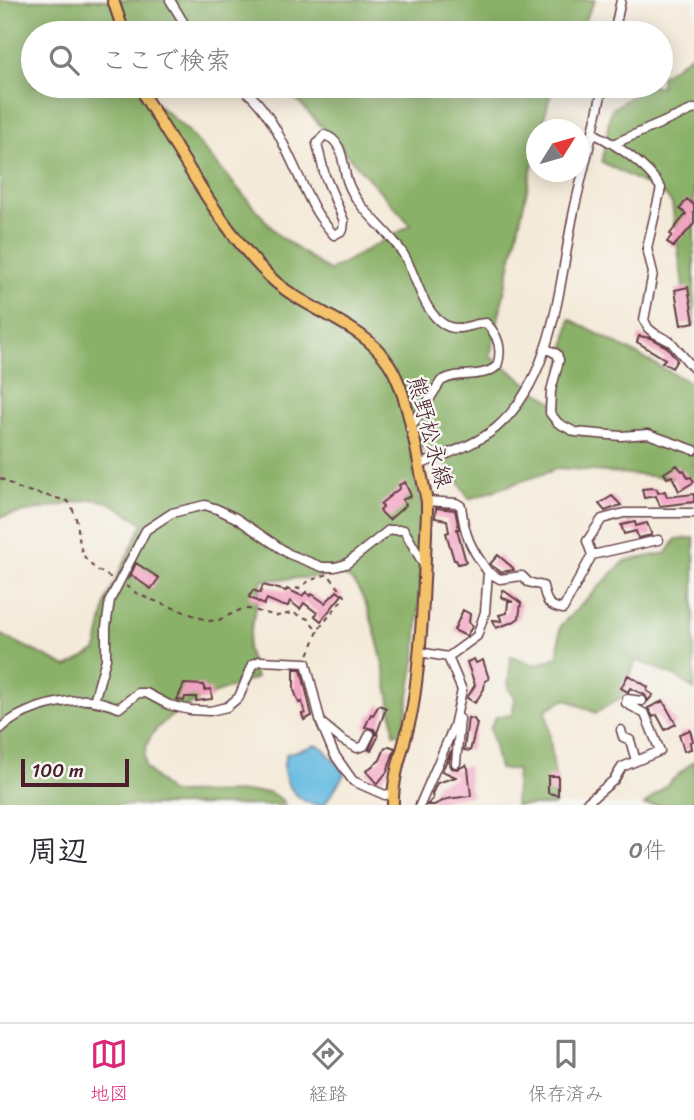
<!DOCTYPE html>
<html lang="ja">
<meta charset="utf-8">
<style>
body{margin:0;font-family:Sriracha,"Klee One",sans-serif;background:#f7f7f7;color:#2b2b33}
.compass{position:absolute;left:526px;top:119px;width:63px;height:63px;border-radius:50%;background:#fff;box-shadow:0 4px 18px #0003;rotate:53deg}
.scale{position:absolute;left:21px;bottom:18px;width:108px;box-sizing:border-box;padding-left:7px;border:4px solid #4a1f2b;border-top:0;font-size:19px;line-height:24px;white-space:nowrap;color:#4a1f2b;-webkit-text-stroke:5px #f6f6f2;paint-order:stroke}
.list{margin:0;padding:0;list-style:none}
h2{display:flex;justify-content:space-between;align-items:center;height:91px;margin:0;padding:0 28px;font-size:30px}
h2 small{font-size:23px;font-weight:400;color:#7c7c81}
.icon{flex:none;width:38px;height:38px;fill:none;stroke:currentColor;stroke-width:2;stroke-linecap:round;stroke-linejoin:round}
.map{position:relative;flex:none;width:694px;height:805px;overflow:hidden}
.search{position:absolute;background:#fff;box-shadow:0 4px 18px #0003;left:21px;right:21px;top:21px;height:77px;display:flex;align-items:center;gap:18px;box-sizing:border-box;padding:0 24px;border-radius:38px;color:#7c7c81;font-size:26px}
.sheet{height:217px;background:#fff}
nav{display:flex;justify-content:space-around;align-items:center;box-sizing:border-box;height:98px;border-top:2px solid #e1e1e2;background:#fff;font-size:19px;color:#7c7c81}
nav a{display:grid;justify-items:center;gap:4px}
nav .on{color:#db2777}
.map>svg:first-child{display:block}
.forest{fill:#8ab167;stroke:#6a6849;stroke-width:2}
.water{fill:#64bae1;stroke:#576c86;stroke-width:2}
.building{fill:#f3a3c2}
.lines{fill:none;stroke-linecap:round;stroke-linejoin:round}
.minor-casing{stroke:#643d45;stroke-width:11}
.major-casing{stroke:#643d45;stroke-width:14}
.path{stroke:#643d45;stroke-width:2;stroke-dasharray:5 5;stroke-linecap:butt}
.minor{stroke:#fff;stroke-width:8}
.major{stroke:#f3c26a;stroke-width:10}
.labels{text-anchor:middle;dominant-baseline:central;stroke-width:5;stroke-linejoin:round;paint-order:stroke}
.street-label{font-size:23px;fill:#4a1f2b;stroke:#f6f6f2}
</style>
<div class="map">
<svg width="694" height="805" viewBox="0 0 694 805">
<rect width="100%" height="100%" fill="#f6f6f2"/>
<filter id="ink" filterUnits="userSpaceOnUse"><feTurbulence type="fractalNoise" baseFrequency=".0143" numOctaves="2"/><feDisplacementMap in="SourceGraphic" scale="14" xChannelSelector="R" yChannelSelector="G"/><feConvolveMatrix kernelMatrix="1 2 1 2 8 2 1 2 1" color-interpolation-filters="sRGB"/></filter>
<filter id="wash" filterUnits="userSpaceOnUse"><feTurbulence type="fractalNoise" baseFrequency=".00686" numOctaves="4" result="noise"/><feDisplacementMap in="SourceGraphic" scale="28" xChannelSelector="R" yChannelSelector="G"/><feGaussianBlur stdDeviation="1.57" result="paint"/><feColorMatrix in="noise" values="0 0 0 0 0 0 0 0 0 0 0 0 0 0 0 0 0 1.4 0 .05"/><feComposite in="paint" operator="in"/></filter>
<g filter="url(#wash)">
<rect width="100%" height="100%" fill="#f4ead9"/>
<path class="forest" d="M0 0H595L578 33H209L206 31 33 33V86H137L189 132 278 235 329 271 411 225 300 103 278 86H553L541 129 536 130V149L490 356 555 404 570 319 689 382 694 388V480L560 468 469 499 450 468 409 439 424 521 416 655 403 732 394 734C391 701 375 604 352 581 348 578 342 575 338 572L320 577 262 580 247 648 256 678C224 690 152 712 145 751 144 755 145 762 145 767L170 793 269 792 282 800 285 805H0V634L67 667 96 651 107 599 143 523 109 502 93 499 0 517Z
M694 53V326L687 316 672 204 665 195 602 162 611 110 646 86H661V76Z
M694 538V690L679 678 636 660 623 696 596 713 566 699 546 709 555 777V805H515L517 770 499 769 490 728 496 717 512 715 515 698 508 688 511 656 535 665 558 657 560 626 625 561 667 553 676 539Z
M694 761V805H644Z"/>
<path class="water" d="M316 745 323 748 345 773 324 805C296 805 278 780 286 754Z"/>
<g id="blocks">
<path class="building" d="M687 199 694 205V224L673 247 667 242 672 235 670 234 686 214 680 209Z
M688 287 694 322 681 325 675 290Z
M639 336 650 338 667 347 677 360 672 368 662 362 665 359 637 342Z
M677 465 682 471 684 470 688 478 691 477 694 482 679 491 672 476 667 478 664 473Z
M405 482 411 496 402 500 406 505 389 520 380 511 383 507 380 504 400 488 399 485Z
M653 488 657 489 658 493 665 491 667 497 694 494V502L660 506 656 496 644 498 642 489Z
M612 496 621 505 605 511 599 504Z
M436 508 455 510 459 529H457L466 562 458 564 456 560H454L446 533 449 532 447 520 435 518Z
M635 522 636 526 647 523 652 535 638 538 636 531 624 534 621 525Z
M498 555 513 568 514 570 501 572 491 565 490 564Z
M136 563 159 578 151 589 132 576 129 578Z
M263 585 286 591 287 589 302 596 306 592 310 596 312 594 325 603 337 591 342 595 321 621 315 616 317 613 304 603 300 609 290 601 288 606H283L267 599 264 605 249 597 253 590 260 593Z
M503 590 521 603 519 618 513 622 496 628 493 620 502 621 499 615 507 613 508 602H513L501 597Z
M463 610 470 614 469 623 473 626 466 636 454 630Z
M474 659 476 663 483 660 489 679 485 681 484 689 475 703 467 698 475 685 467 662Z
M294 669H301L312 716 304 720 302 714 305 713 302 702 299 703 294 690Z
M628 675 648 687 647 691 653 695 648 701 645 695 630 688 628 692 621 688Z
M184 684 204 685V690L211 689 212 699 196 701V697H185L184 701 177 700Z
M663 701 676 724 665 730 657 715 653 717 648 708Z
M379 705 386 708 377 733 378 737 371 751 369 750 376 733 374 729 365 727 371 714 373 715Z
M468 718 474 719 477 724 470 751 464 750Z
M690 730 693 741 690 742 691 749 684 751 679 734Z
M389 746 395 748 387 772 377 784 366 771 380 760 385 748Z
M451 751 449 763 452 768 458 769 466 765 468 768 471 796 447 799 434 805H427L433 799 432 794 437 783 456 777 442 771Z
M548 776H558V795L548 793Z"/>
</g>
</g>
<g filter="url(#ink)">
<use href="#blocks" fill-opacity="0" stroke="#643d45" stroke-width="2"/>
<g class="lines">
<defs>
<path id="minor" d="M170 0 190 33
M614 33 621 0
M238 86C275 106 296 178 317 213 322 221 328 228 334 235L343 230 344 221 325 176 317 144 324 135C344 140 342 164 347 180 356 209 386 227 402 252 417 274 421 311 445 325 459 333 472 323 486 323 498 335 503 349 497 366 481 380 459 370 441 381L410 429
M593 133C617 145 647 165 661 188L647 248 653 273 644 320 648 328 654 333 671 342 694 369
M613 144 694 109
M545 348 557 354 559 360 551 391 550 413 558 423 575 432 621 436 648 434 694 450
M419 465C445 454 474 446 496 428 556 377 559 278 575 206 584 166 595 126 603 86
M427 501 456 503 461 506C465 537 470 547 488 572L485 612 477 636 448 657
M592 555 658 540
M488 572 500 579 522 576 528 582 543 586C546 601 548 607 563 609L592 555 587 541 602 519 624 513H694
M419 652 448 657 462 690 454 726 420 805
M94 701 106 659V627L110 600 146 530 172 513 205 505 217 509 236 518 289 554 322 567H335L346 564 389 530H404L424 565
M324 725 342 740 357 748 364 746 370 734
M0 729C20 710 54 701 81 700 94 699 107 704 119 708L138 693H146L169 705 190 710 210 711 227 707 239 697 253 664 260 661 306 663 321 723 334 754 353 781 385 795 393 793
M621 730 623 737 630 740 636 761
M456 763 460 719
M584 805 614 780 622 767 660 751 645 714 626 703 627 699 642 701"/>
<path id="major" d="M113 0 124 33
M141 86 146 99C184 158 220 228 270 277 305 311 362 322 389 364 409 394 418 464 427 501V511C424 576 423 641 413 705 408 738 392 771 393 805"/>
</defs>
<use href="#minor" class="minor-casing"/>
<use href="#major" class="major-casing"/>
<path class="path" d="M0 478 20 489 68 501C90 535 63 555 112 578
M126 586 139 595 209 621 219 620 242 609H249L277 616 293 613 308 619 318 631 308 655
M296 588 298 589 309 581 328 574 345 596 318 630"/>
<use href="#minor" class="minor"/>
<use href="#major" class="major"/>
</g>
</g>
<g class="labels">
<g class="street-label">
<text transform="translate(430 432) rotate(75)">熊野松永線</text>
</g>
</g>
</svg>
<svg class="compass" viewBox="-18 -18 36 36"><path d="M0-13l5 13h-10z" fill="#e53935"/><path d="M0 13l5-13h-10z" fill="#7c7c81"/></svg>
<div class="scale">100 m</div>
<div class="search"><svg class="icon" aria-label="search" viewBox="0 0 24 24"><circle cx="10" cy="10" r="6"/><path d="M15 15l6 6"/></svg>ここで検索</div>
</div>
<section class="sheet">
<h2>周辺<small>0件</small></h2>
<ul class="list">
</ul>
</section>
<nav>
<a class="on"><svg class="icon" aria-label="map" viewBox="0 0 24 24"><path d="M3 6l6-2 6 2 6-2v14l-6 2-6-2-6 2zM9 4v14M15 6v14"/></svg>地図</a>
<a><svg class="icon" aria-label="directions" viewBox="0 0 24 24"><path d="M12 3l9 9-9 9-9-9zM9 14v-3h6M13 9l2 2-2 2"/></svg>経路</a>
<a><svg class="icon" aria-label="saved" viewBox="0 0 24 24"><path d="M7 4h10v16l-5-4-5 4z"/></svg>保存済み</a>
</nav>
